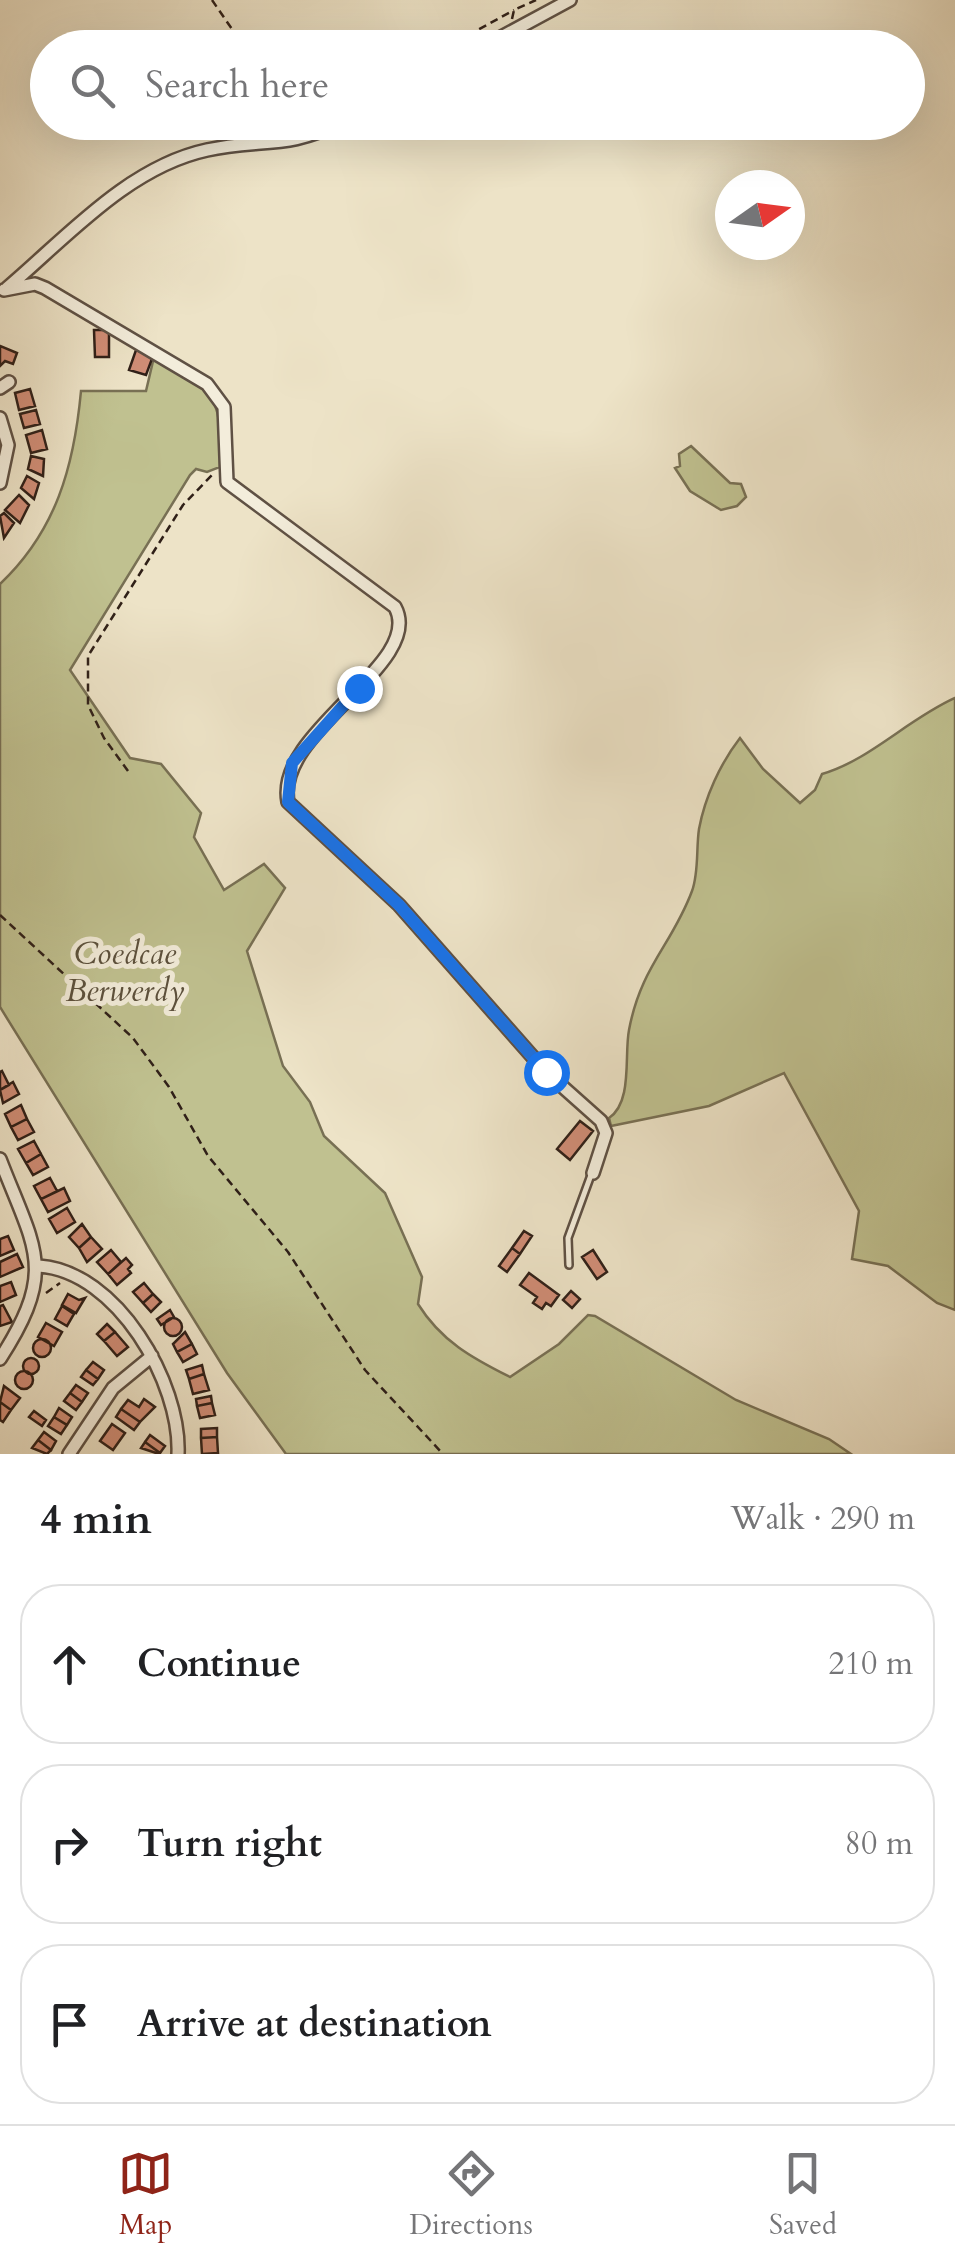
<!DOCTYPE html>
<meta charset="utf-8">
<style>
body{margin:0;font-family:Cardo,serif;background:#f2f2f2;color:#202124}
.compass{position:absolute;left:715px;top:170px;width:90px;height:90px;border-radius:50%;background:#fff;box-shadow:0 10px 40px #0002;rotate:76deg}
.stop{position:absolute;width:30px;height:30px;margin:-22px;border:8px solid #1a73e8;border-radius:50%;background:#fff}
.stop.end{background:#1a73e8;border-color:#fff;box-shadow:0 2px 10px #0008}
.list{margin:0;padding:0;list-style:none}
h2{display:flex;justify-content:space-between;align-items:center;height:130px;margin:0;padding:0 40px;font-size:42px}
h2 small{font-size:32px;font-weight:400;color:#757577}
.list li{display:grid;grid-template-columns:65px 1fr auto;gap:30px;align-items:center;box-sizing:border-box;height:160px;margin:0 20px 20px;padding:0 20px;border:2px solid #e0e0e0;border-radius:40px}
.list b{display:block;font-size:38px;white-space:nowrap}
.list em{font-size:32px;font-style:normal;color:#757577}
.icon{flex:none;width:55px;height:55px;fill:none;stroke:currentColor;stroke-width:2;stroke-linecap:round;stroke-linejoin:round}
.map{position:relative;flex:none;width:955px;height:1454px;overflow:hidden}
.search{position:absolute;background:#fff;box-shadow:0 10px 40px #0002;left:30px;right:30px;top:30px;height:110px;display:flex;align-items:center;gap:25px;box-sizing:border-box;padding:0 35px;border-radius:55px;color:#757577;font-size:38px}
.sheet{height:670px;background:#fff}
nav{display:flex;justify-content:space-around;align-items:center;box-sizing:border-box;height:140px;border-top:2px solid #e0e0e0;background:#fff;font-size:28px;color:#757577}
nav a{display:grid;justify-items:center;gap:5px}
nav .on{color:#8f2418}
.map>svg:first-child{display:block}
.green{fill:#c0c190;stroke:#787054;stroke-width:2.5}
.building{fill:#d08d76;stroke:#302018;stroke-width:2.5}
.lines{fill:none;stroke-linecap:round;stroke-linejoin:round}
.lane-casing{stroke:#5f5144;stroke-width:10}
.street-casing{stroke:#5f5144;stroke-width:16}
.path{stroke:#302018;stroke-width:2.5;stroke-dasharray:8 5;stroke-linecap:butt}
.lane{stroke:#f3eddb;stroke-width:5}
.street{stroke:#f3eddb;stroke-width:11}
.route{stroke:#1a73e8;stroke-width:12}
.labels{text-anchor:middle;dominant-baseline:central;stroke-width:10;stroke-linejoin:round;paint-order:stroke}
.park-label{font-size:32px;font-style:italic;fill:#5b503c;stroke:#f3eddb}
</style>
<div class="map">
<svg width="955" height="1454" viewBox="0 0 955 1454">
<rect width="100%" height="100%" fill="#ede3c7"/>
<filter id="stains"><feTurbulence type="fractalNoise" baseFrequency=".002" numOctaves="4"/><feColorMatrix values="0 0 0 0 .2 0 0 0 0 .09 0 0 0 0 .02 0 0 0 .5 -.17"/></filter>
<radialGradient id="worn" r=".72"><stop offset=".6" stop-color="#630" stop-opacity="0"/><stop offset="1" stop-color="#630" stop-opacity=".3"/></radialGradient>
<path class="green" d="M154 357C216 395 222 392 220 467L207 472 196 469 190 475 70 670 130 758 161 764 201 813 194 837 224 890 264 864 285 888 247 951 283 1066 310 1102 324 1136 385 1193 422 1277 418 1304C441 1341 472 1358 510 1377L559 1344 588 1315 595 1316 736 1400 829 1439 851 1454H286L227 1373 0 1007V584C56 531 74 467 81 391H146Z
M691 446 730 483 741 484 746 497 737 506 721 510 690 491 675 468 680 466 679 454Z
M955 698V1310L937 1303 888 1266 852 1259 859 1211 784 1073 709 1106 611 1126 609 1118C633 1102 624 1055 629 1030 641 966 672 945 692 891 699 872 696 849 699 829 705 797 720 764 740 738L763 769 800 803 815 790 822 774C870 760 908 719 955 698Z"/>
<path class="building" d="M94 330H109V357H95Z
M0 346 17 353 13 364 5 361 0 366Z
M136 350 153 356 146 375 129 370Z
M30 389 35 406 19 410 15 393Z
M36 410 40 424 24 428 20 414Z
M42 430 47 449 31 453 26 435Z
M31 456 44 459 43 476 28 469Z
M27 476 39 483 34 499 21 488Z
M19 495 29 505 20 523 5 510Z
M4 513 14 523 4 538 0 516Z
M2 1071 9 1085 0 1090V1072Z
M13 1082 19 1094 3 1103 0 1090Z
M21 1105 27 1119 11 1127 5 1114Z
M27 1119 34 1132 18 1140 11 1127Z
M580 1121 593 1131 570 1160 557 1149Z
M34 1141 41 1154 26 1163 18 1149Z
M41 1154 48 1167 33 1175 26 1163Z
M50 1178 57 1191 41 1199 34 1186Z
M64 1188 70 1201 48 1212 41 1199Z
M67 1208 75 1222 57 1233 49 1219Z
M82 1224 91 1237 79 1248 69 1237Z
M524 1231 532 1236 520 1254 512 1248Z
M8 1236 14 1250 0 1256V1239Z
M91 1237 102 1249 87 1262 79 1248Z
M512 1248 520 1254 507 1272 499 1266Z
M111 1250 121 1262 108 1274 97 1262Z
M593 1250 607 1272 597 1279 582 1257Z
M17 1254 23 1267 0 1277V1262Z
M126 1258 132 1265 128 1269 131 1273 117 1285 108 1274Z
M529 1273 559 1295 551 1306 546 1303 542 1309 533 1303 537 1297 520 1285Z
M11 1282 16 1295 0 1302V1286Z
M144 1283 153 1294 143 1303 133 1292Z
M571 1291 580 1299 572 1308 563 1300Z
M68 1294 79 1300 85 1298 76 1313 62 1305Z
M153 1294 161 1302 151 1312 143 1303Z
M3 1305 12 1322 0 1326V1306Z
M62 1306 74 1314 67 1326 55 1319Z
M170 1310 174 1317 161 1325 157 1319Z
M164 1327a9 9 0 1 1 18 0a9 9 0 1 1-18 0Z
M46 1323 62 1332 54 1346 38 1337Z
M107 1324 115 1332 104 1341 97 1334Z
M115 1332 128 1347 117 1356 104 1341Z
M185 1332 192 1344 177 1352 173 1344Z
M33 1348a9 9 0 1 1 18 0a9 9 0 1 1-18 0Z
M192 1344 197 1354 183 1362 177 1352Z
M23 1366a8 8 0 1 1 16 0a8 8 0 1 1-16 0Z
M93 1362 104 1370 98 1379 86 1370Z
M202 1365 204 1374 189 1379 186 1370Z
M86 1370 98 1379 93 1385 81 1377Z
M15 1380a9 9 0 1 1 18 0a9 9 0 1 1-18 0Z
M204 1374 209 1390 193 1394 189 1379Z
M76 1385 88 1393 82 1402 70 1393Z
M4 1386 20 1398 11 1410 0 1402Z
M70 1393 82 1402 76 1410 64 1401Z
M211 1396 212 1403 197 1406 196 1399Z
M144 1399 155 1407 140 1422 121 1409 128 1400 139 1407Z
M0 1402 11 1410 3 1422 0 1420Z
M212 1403 215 1415 200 1418 197 1406Z
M59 1408 72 1417 67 1425 54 1417Z
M121 1409 140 1422 134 1430 116 1417Z
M34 1411 46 1420 42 1426 29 1417Z
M54 1417 67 1425 61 1434 48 1426Z
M112 1424 125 1433 113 1450 100 1441Z
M217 1428V1437L201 1438V1429Z
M44 1432 56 1441 51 1450 38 1440Z
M150 1435 165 1446 160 1453 145 1442Z
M217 1437 218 1453 202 1454 201 1438Z
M38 1440 51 1450 47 1454 32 1448Z
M145 1442 160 1453 159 1454 141 1448Z"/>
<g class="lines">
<defs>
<path id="lane" d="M569 1265 568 1238 591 1175"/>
<path id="street" d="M481 48 570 0
M7 288C66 238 128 167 207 150 259 138 289 150 340 122
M4 290 35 284 45 288 207 384 224 407 227 482 395 607C426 664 274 731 288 802L399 905 546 1072 601 1121 606 1133 593 1173
M0 388 9 382
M0 418 8 445 0 483
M0 1159C35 1250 58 1269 0 1359
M39 1266C117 1271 181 1383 178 1454
M69 1454 113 1388 152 1356"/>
</defs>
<use href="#lane" class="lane-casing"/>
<use href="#street" class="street-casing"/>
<path class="path" d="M212 0 245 48
M512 19 514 10 536 0
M445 48 514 10
M128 771 104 738 88 705V656L183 505 213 474
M0 915 133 1038 169 1087 208 1156 288 1252 365 1370 443 1454
M46 1293 60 1283"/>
<use href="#lane" class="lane"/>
<use href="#street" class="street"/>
</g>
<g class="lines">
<path class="route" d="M359 688 292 763 288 802 399 905 546 1072"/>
</g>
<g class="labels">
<g class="park-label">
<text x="125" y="954">Coedcae<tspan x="125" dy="37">Berwerdy</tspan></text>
</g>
</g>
<rect width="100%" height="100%" filter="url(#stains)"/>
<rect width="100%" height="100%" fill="url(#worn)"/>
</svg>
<svg class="compass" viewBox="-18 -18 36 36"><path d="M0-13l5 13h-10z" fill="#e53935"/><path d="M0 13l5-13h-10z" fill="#757577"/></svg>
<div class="stop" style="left:546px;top:1072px"></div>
<div class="stop end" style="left:359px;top:688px"></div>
<div class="search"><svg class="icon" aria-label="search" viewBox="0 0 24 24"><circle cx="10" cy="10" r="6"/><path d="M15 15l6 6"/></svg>Search here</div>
</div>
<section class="sheet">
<h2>4 min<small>Walk · 290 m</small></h2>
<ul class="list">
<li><svg class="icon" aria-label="ahead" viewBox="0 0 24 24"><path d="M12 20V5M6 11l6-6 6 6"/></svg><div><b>Continue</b></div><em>210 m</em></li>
<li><svg class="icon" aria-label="right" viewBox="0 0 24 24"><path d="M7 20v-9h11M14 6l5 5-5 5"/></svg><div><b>Turn right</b></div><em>80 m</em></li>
<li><svg class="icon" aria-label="arrive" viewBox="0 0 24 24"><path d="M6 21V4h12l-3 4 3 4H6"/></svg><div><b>Arrive at destination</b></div></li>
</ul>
</section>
<nav>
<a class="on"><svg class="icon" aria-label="map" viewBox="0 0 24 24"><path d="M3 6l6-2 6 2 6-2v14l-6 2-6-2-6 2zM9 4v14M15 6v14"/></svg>Map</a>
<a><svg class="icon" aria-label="directions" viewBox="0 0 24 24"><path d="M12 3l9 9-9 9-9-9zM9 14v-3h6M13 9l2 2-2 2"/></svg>Directions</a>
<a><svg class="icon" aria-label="saved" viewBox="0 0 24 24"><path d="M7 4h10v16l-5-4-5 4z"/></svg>Saved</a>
</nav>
